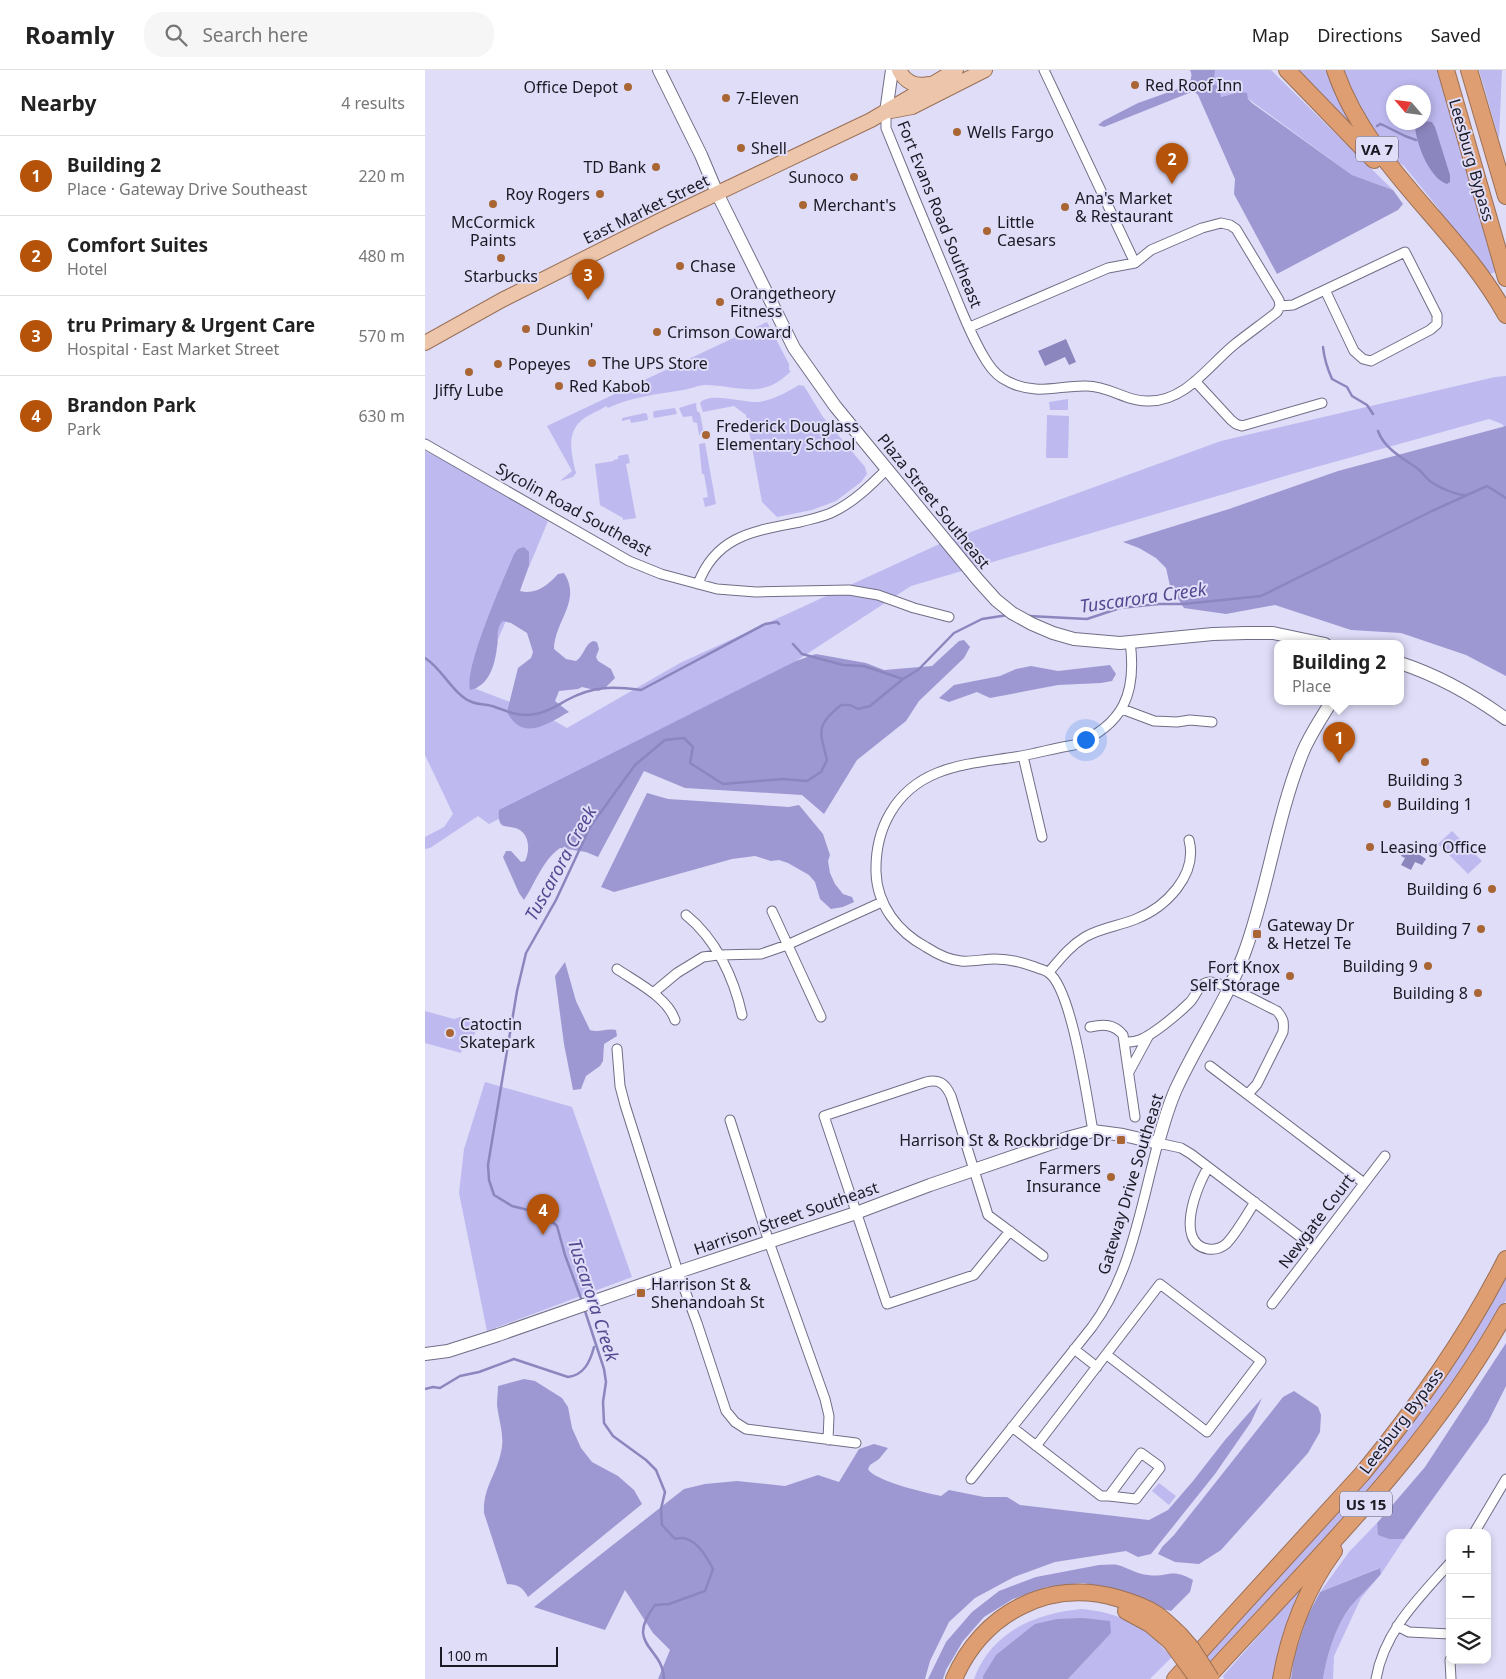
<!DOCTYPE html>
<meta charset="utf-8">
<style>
body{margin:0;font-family:"Noto Sans",sans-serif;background:#f6f6f6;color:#222}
.controls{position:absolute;right:15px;bottom:15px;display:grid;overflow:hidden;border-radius:10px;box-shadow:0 2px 8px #0003}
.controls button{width:45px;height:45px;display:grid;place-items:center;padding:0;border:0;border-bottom:1px solid #e0e0e0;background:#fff;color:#222;font:25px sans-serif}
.compass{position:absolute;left:961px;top:15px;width:45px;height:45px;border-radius:50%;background:#fff;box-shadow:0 2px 8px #0003;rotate:298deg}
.scale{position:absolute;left:15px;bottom:12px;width:118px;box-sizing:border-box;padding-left:5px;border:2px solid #1b1a24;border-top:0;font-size:14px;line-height:18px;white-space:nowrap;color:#1b1a24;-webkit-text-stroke:4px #dfddf8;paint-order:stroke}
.you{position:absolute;left:660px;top:669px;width:18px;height:18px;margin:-12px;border:4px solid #fff;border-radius:50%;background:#1a73e8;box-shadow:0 0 0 8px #1a73e833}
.badge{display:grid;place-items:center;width:32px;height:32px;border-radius:50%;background:#b45309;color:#fff;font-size:16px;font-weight:700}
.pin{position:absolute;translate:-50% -41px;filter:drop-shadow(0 1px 2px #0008)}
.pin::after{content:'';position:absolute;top:26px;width:18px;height:15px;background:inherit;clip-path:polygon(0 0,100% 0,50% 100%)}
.popup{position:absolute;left:849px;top:570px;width:130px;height:65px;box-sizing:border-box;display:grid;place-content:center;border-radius:10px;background:#fff;filter:drop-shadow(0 1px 4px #0005);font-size:16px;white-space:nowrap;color:#767676}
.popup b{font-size:19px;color:#222}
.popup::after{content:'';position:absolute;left:50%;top:100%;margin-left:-10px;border:10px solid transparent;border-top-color:#fff}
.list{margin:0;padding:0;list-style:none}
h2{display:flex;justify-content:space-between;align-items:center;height:65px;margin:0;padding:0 20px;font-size:21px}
h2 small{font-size:16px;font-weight:400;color:#767676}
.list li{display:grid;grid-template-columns:32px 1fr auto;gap:15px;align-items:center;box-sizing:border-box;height:80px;padding:0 20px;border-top:1px solid #e0e0e0}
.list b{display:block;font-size:19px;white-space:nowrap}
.list p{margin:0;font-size:16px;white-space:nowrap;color:#767676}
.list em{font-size:16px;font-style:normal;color:#767676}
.icon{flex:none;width:28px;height:28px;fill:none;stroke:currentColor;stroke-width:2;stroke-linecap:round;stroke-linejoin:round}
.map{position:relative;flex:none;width:1081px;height:1609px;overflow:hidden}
header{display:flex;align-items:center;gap:30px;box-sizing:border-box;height:70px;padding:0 25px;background:#fff;border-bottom:1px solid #e0e0e0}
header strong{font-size:24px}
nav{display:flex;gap:28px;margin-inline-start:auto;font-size:18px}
.search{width:350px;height:45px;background:#f6f6f6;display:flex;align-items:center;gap:12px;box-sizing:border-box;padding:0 18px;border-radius:20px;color:#767676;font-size:19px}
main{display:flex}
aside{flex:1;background:#fff}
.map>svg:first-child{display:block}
.green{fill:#beb9ef;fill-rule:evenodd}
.forest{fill:#9e98d2}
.water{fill:#8c86bf}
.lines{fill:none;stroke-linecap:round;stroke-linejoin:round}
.stream{stroke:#8c86bf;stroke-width:2.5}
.street-casing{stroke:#706e86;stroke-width:11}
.secondary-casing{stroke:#706e86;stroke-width:14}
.primary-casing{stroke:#9a7056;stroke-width:16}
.highway-casing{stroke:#9a7056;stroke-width:18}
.street{stroke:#fff;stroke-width:9}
.secondary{stroke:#fff;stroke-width:12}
.primary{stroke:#ecc5aa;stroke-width:14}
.highway{stroke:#df9e71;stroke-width:16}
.highway-bridge-casing{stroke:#9a7056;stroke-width:18;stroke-linecap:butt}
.highway-bridge{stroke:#df9e71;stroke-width:16}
.poi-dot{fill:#a96634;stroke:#dfddf8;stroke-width:2}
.labels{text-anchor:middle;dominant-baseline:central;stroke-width:4;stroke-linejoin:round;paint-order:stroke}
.shield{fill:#dfddf8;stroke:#565464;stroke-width:1}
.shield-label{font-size:15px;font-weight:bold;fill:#1b1a24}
.poi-label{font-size:16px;fill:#1b1a24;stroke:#dfddf8;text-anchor:start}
.street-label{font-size:16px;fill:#1b1a24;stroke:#dfddf8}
.water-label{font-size:18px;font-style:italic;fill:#544890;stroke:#dfddf8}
</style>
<header>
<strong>Roamly</strong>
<div class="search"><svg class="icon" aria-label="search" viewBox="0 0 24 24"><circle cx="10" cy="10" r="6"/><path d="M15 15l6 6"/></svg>Search here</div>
<nav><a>Map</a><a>Directions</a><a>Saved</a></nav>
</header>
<main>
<aside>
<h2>Nearby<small>4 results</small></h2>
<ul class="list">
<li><span class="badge">1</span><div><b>Building 2</b><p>Place · Gateway Drive Southeast</p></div><em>220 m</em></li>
<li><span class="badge">2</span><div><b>Comfort Suites</b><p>Hotel</p></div><em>480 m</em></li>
<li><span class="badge">3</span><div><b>tru Primary &amp; Urgent Care</b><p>Hospital · East Market Street</p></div><em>570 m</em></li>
<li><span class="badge">4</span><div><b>Brandon Park</b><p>Park</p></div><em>630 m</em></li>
</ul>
</aside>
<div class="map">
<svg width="1081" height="1609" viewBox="0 0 1081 1609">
<rect width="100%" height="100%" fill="#dfddf8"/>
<path class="green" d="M790 0H846L968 120 927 105 814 22 796 27 789 14Z
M871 0H904L933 61Z
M916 0H1012L1071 202 1061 205 1014 145V139L979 96 961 84 940 50ZM968 22H998V52H968Z
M1054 0H1077L1074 69Z
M342 252 364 294V300L366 301C337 331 313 315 280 315 274 315 265 319 258 320 233 324 206 327 183 338L181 336C176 340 167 343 161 347 140 360 146 383 151 403L148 407 135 411 147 401 122 356Z
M1081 306V359L1077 354 1064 349 884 399 486 516 368 593 64 754 53 746 5 778 0 779V767L19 757 28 744 0 685V381L42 403 123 451 94 521 51 619 121 646 142 658 255 593 521 471 796 371 1070 307Z
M374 315 379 316 398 347 440 397 442 404 436 412 411 431 387 440 352 447 337 432 321 345 309 336 278 342 275 333C284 321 319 333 334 332 348 330 362 322 374 315Z
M643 329V340H625L624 332Z
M270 333 272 334 271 335 272 341 275 343 278 359 277 364 274 365 272 353 268 352 267 346 258 347 254 338Z
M250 338 252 344 229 348 228 344 229 341Z
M220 343 222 344 223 350 206 353 205 349 197 351V348Z
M622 345 644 346 643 388H621Z
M280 373 291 434 280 437 278 428 283 427 279 404H277L274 374Z
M203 384 205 393 201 394 211 448 198 450V448L175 435 170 394 189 391 188 390 193 389V386Z
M1027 761 1057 791 1043 804 1013 774Z
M0 941 29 949 35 947 48 951 52 959 48 967 40 969 36 983 0 973Z
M60 1012 147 1037 207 1207 62 1261 34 1123 39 1079Z
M1081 1201V1230L1059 1270 984 1378 775 1609H758L936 1413Z
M734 1413 751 1426 744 1435 727 1421Z
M952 1453 954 1465 964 1469H979L956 1504 936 1528 909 1586 908 1609H898C902 1585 911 1555 926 1536 935 1525 946 1515 956 1504L954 1498 895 1522 924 1482Z
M885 1508 849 1609H799L798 1606Z
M657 1539C688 1542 710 1551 734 1571V1574L747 1587 725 1609H643L685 1563 558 1606V1609H549C566 1562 610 1543 657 1539Z"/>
<path class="forest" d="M765 0H790L789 14 794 17 796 27 814 22 822 23 823 29 827 33 927 105 968 120 978 134 973 140 852 204 809 124 810 109 773 25 769 21 679 57 673 55 678 51 713 33 761 16C766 11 768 6 765 0Z
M1081 356V606L1041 585 976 563 926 560 850 535 801 544 759 538 745 516 741 498 731 488 714 478 698 472 804 439 913 401Z
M99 477 104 482V495L95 521C111 525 123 515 133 504L139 503C157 531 130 550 129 579L141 589 151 591C159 586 159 575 168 571L172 572 174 579 171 587 173 591 186 599 190 608 181 617 174 621 157 617 153 619 134 621 130 631 144 642C123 653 98 673 82 642L93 598 106 588 108 582 102 563 86 553 78 551C70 559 74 568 72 577 70 595 64 616 45 620 39 597 78 511 89 484L93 479Z
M539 570 545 577 539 588 494 631 481 651 432 690 399 744 377 725 260 718 219 701 173 787 161 782 135 778C117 791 111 812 99 830L94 823 78 787 81 781H86L96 792 100 791C105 781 105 765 93 759 82 754 72 762 74 740L371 591 391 584 441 593 459 600 507 596 534 571Z
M685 595 691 604 687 611 676 613 633 615 565 628 552 622 524 632 514 628 529 615 575 606 591 599 606 596 633 601Z
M222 723 243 729 364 737 374 735 398 764 405 785 403 791 405 803 410 814 418 824 427 827 429 832 418 837 406 839 395 829 390 812 384 805 363 793 354 790 346 791 330 786 307 789 189 822 176 817Z
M140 892 151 931 165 960C175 963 180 958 191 960L192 966 179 974 178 991 175 996 161 1006 156 1019 148 1020 139 974 130 906Z
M1081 1273V1316L1063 1352 979 1469H964L953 1465 952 1453 1000 1397Z
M99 1309 110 1311 137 1328 143 1337 147 1358 156 1378 167 1392 193 1406 209 1420 217 1434 103 1527C97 1517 94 1515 82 1514L59 1443C58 1417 71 1406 76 1382 80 1366 74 1352 72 1335 72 1329 73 1322 73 1316Z
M869 1321 893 1337 896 1345 895 1362 883 1383 796 1480 774 1494 750 1492 733 1484 737 1477 749 1465 858 1327Z
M837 1328 826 1352 790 1404 726 1484 713 1487 701 1481 630 1492 589 1507 550 1528 524 1552 505 1591 500 1609H233L245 1580 228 1563 200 1520 180 1560 109 1537 259 1419 280 1414 312 1411 360 1416 393 1405 414 1412 434 1379 449 1374 463 1378 454 1389 445 1395 443 1399C449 1411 502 1423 516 1426L524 1420 559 1427H582L595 1435 724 1450 743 1440 768 1411 800 1370Z
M674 1495C680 1495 687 1494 693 1495 703 1498 712 1504 723 1505 743 1508 745 1497 768 1510L765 1522 746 1541 738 1539 696 1520 658 1513 622 1517 588 1529 559 1547 538 1571 521 1600 518 1609H503L521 1572 547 1542 574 1521 611 1507Z
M955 1498 956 1504C947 1515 935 1525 926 1536 911 1555 902 1585 898 1609H866L869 1587 882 1547 895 1522Z
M658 1548 685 1551 686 1563 643 1609H558V1606L571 1585 610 1554 632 1549Z"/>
<path class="water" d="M999 51 1007 52 1010 57 1025 105V112L1022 114C1004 108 991 73 990 56L992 53 998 52Z
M641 269 651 292 644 295 640 287 620 296 613 281Z
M978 774 1001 789 997 795 990 792 986 800 976 795 980 788 976 786 979 781 976 779Z"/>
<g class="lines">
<path class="stream" d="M952 56 955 54 958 55 980 66 991 70
M898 277C899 287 903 300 907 309L922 317 927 326 942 335 948 344
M953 361C959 378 977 388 992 398 997 402 1001 408 1006 412 1015 418 1029 424 1039 425
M604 546 662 549 695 538 734 534H758L836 526 1007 441 1062 416 1081 428
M368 574 377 584 418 595 439 596 478 609
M0 588C17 598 29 626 47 632 54 635 63 634 70 637 84 642 95 647 110 644 123 642 131 636 142 630 168 616 187 616 216 620L340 554 352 552 354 554
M157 1231 140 1185 132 1156 119 1144 87 1136 69 1125 64 1110 63 1095 92 921 101 883 131 830 165 757 210 695 240 670 259 668 268 677 265 693 298 714 358 709 382 711 396 702 402 690C395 661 390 656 416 635H425L433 639 445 636 478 609 493 600 529 563 557 549 583 545
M159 1238 179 1299 181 1312 178 1332 179 1353 188 1366 221 1390 231 1400 240 1422 236 1439 237 1455 250 1469C268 1463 281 1485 288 1499L280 1521 244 1534 230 1535C199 1576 238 1576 239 1609
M0 1319 8 1317 15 1318 35 1306 54 1302 89 1289 143 1307C159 1305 165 1292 169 1277"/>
<defs>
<path id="street" d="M619 0 710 193
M461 42V58C482 110 503 161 525 213 536 239 546 267 562 292 567 300 575 308 584 312 612 326 634 315 662 316 684 316 702 332 724 331 761 331 783 296 810 274 824 263 838 253 852 242L855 236 854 230 811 159 805 155 796 153 777 158 726 180 710 193 683 198 545 257
M855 236 868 235 980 182 1012 245V254L1005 260 946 291 938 289 929 281 900 220
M770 311 806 350 811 354 817 356 897 333
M0 374 204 491 236 504 292 519 331 522 424 520 453 525 489 538 524 547
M273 514C291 465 330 461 375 452 386 449 398 447 408 442 429 432 446 415 462 399
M697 639 729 651 752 652 765 650 787 652
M598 686 617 767
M347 841 396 947
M261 845C291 869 309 908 317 945
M192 899C211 912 242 927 250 950
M624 902C635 889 645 876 660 867 675 858 694 856 711 849 741 837 773 805 764 770
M228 923 252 903 278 887 293 885 336 884 362 875 457 832
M665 957C679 954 689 954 698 965L710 1047
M700 972C704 972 708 972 711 971 725 968 754 943 764 933 772 926 772 913 785 912 798 912 839 935 852 941 859 949 859 953 858 962L832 1014 823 1024
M192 979 195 1016 200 1035 253 1202 272 1253 301 1341 310 1352 321 1359 431 1373
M785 996 939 1113
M704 1002 724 965
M305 1050 344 1172 400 1329 404 1346 403 1370
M668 1061C662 1029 647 920 624 903 621 900 614 899 610 897 597 892 584 889 570 889 559 889 547 892 536 891 523 890 512 884 501 877 473 862 452 835 451 802 450 759 470 720 512 703 536 693 564 691 590 687 610 684 629 678 649 675 699 655 712 623 705 571
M783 1098C772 1115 749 1173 783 1179 789 1180 796 1178 801 1174 811 1164 822 1144 830 1132
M585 1161 549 1205 462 1234 399 1046 501 1012C514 1009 520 1013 526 1026L563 1145 618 1186
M847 1234 960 1086
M649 1279 672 1297
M587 1357 676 1426H684
M611 1376 735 1214 836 1291 782 1362 682 1285
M716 1383 734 1396 735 1398 711 1429 684 1426Z
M546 1409 667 1257C706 1205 716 1135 733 1073L756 1078 766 1084 890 1178
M1049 1463 1081 1409
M972 1556 984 1562 1025 1564
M1025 1590 1026 1609
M951 1609C959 1561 994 1528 1025 1493"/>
<path id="secondary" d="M234 0 276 85 292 123 369 278 410 336 553 510 571 530 587 543 607 554 628 563 649 569 695 573 788 564 821 563H848L900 574
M461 42 467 0
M975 593C1015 606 1048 625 1081 649
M0 1284 23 1281 73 1265 253 1202 431 1143 505 1115 642 1068 668 1061 698 1065 733 1073C738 1055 743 1037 751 1019 772 973 801 932 819 884 843 819 851 749 877 684 884 666 896 649 906 632"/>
<path id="primary" d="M474 0C480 12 490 17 503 14
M466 41 487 37 560 0
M0 273 77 230 236 150 446 50 531 0"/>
<path id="highway" d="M862 0 949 90
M910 0C943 97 1033 157 1081 245
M1021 0 1081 208
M1044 0 1081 126
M701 1541 725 1554 746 1572
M529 1609C557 1544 623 1508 692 1528 706 1532 719 1536 731 1544 740 1550 746 1557 754 1564
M750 1609 937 1404C992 1337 1042 1267 1081 1189
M781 1609C887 1492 1004 1381 1081 1242
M856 1609C864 1563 881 1519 909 1481"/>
</defs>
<use href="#street" class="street-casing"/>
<use href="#secondary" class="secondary-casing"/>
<use href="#primary" class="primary-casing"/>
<use href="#highway" class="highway-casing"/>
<use href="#street" class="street"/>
<use href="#secondary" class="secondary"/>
<use href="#primary" class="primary"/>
<use href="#highway" class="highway"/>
<defs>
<path id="highway-bridge" d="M754 1564 767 1579 786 1609
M746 1572 773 1609"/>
</defs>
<use href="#highway-bridge" class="highway-bridge-casing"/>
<use href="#highway-bridge" class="highway-bridge"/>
</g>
<g class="poi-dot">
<circle cx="710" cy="15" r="5"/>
<circle cx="203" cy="17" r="5"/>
<circle cx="301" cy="28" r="5"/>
<circle cx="532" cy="62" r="5"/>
<circle cx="316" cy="78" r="5"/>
<circle cx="231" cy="97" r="5"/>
<circle cx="429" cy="107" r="5"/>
<circle cx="175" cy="124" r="5"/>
<circle cx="68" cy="134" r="5"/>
<circle cx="378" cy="135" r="5"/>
<circle cx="640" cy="137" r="5"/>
<circle cx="562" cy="161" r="5"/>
<circle cx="76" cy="188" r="5"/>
<circle cx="255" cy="196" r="5"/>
<circle cx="295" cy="232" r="5"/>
<circle cx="101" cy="259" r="5"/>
<circle cx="232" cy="262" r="5"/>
<circle cx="167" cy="293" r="5"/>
<circle cx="73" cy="294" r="5"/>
<circle cx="44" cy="302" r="5"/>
<circle cx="134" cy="316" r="5"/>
<circle cx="281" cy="365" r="5"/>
<circle cx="1000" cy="692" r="5"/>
<circle cx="962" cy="734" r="5"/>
<circle cx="945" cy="777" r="5"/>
<circle cx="1067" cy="819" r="5"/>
<circle cx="1056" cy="859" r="5"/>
<rect x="827" y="859" width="10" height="10" rx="2.5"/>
<circle cx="1003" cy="896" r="5"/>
<circle cx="865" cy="906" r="5"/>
<circle cx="1053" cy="923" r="5"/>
<circle cx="25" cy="963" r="5"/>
<rect x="691" y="1065" width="10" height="10" rx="2.5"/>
<circle cx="686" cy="1107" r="5"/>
<rect x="211" y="1218" width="10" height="10" rx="2.5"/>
</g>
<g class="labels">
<g class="shield">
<rect x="931" y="66.5" width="42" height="25" rx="4"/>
<rect x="915" y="1421.5" width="52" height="25" rx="4"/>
</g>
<g class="shield-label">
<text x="952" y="79">VA 7</text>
<text x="941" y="1434">US 15</text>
</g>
<g class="poi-label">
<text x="720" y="15">Red Roof Inn</text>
<text x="193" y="17" text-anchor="end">Office Depot</text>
<text x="311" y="28">7-Eleven</text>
<text x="542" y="62">Wells Fargo</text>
<text x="326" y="78">Shell</text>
<text x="221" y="97" text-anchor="end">TD Bank</text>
<text x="419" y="107" text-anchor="end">Sunoco</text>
<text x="165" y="124" text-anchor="end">Roy Rogers</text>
<text x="650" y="128">Ana's Market<tspan x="650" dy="18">&amp; Restaurant</tspan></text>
<text x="388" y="135">Merchant's</text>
<text x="68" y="152" text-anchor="middle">McCormick<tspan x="68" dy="18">Paints</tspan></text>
<text x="572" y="152">Little<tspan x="572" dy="18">Caesars</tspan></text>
<text x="265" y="196">Chase</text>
<text x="76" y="206" text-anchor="middle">Starbucks</text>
<text x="305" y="223">Orangetheory<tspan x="305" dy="18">Fitness</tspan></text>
<text x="111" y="259">Dunkin'</text>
<text x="242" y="262">Crimson Coward</text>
<text x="177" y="293">The UPS Store</text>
<text x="83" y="294">Popeyes</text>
<text x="144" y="316">Red Kabob</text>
<text x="44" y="320" text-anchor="middle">Jiffy Lube</text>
<text x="291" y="356">Frederick Douglass<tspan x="291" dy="18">Elementary School</tspan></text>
<text x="1000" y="710" text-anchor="middle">Building 3</text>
<text x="972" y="734">Building 1</text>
<text x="955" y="777">Leasing Office</text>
<text x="1057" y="819" text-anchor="end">Building 6</text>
<text x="842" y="855">Gateway Dr<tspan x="842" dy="18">&amp; Hetzel Te</tspan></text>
<text x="1046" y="859" text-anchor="end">Building 7</text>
<text x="993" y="896" text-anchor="end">Building 9</text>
<text x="855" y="897" text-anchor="end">Fort Knox<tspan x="855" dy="18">Self Storage</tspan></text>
<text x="1043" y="923" text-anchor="end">Building 8</text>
<text x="35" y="954">Catoctin<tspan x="35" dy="18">Skatepark</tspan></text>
<text x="686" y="1070" text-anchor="end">Harrison St &amp; Rockbridge Dr</text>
<text x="676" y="1098" text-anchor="end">Farmers<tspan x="676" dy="18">Insurance</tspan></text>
<text x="226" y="1214">Harrison St &amp;<tspan x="226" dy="18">Shenandoah St</tspan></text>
</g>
<g class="street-label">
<text transform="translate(1047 90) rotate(74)">Leesburg Bypass</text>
<text transform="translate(221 139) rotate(-26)">East Market Street</text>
<text transform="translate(515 144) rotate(68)">Fort Evans Road Southeast</text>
<text transform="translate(509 431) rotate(51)">Plaza Street Southeast</text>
<text transform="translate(149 439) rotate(29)">Sycolin Road Southeast</text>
<text transform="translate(705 1114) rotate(-73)">Gateway Drive Southeast</text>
<text transform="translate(361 1148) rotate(-19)">Harrison Street Southeast</text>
<text transform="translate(891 1151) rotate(-53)">Newgate Court</text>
<text transform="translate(976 1351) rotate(-53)">Leesburg Bypass</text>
</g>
<g class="water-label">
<text transform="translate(718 527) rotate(-8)">Tuscarora Creek</text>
<text transform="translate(135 793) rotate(-61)">Tuscarora Creek</text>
<text transform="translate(169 1230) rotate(72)">Tuscarora Creek</text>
</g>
</g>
</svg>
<div class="controls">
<button>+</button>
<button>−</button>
<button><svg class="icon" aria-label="layers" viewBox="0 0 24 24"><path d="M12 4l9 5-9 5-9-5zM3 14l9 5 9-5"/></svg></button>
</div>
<svg class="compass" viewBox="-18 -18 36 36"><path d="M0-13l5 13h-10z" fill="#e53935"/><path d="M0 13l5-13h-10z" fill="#767676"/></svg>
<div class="scale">100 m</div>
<div class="you"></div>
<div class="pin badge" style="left:914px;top:693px">1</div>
<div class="popup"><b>Building 2</b>Place</div>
<div class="pin badge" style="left:747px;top:114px">2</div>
<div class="pin badge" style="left:163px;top:230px">3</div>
<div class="pin badge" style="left:118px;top:1165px">4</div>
</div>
</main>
